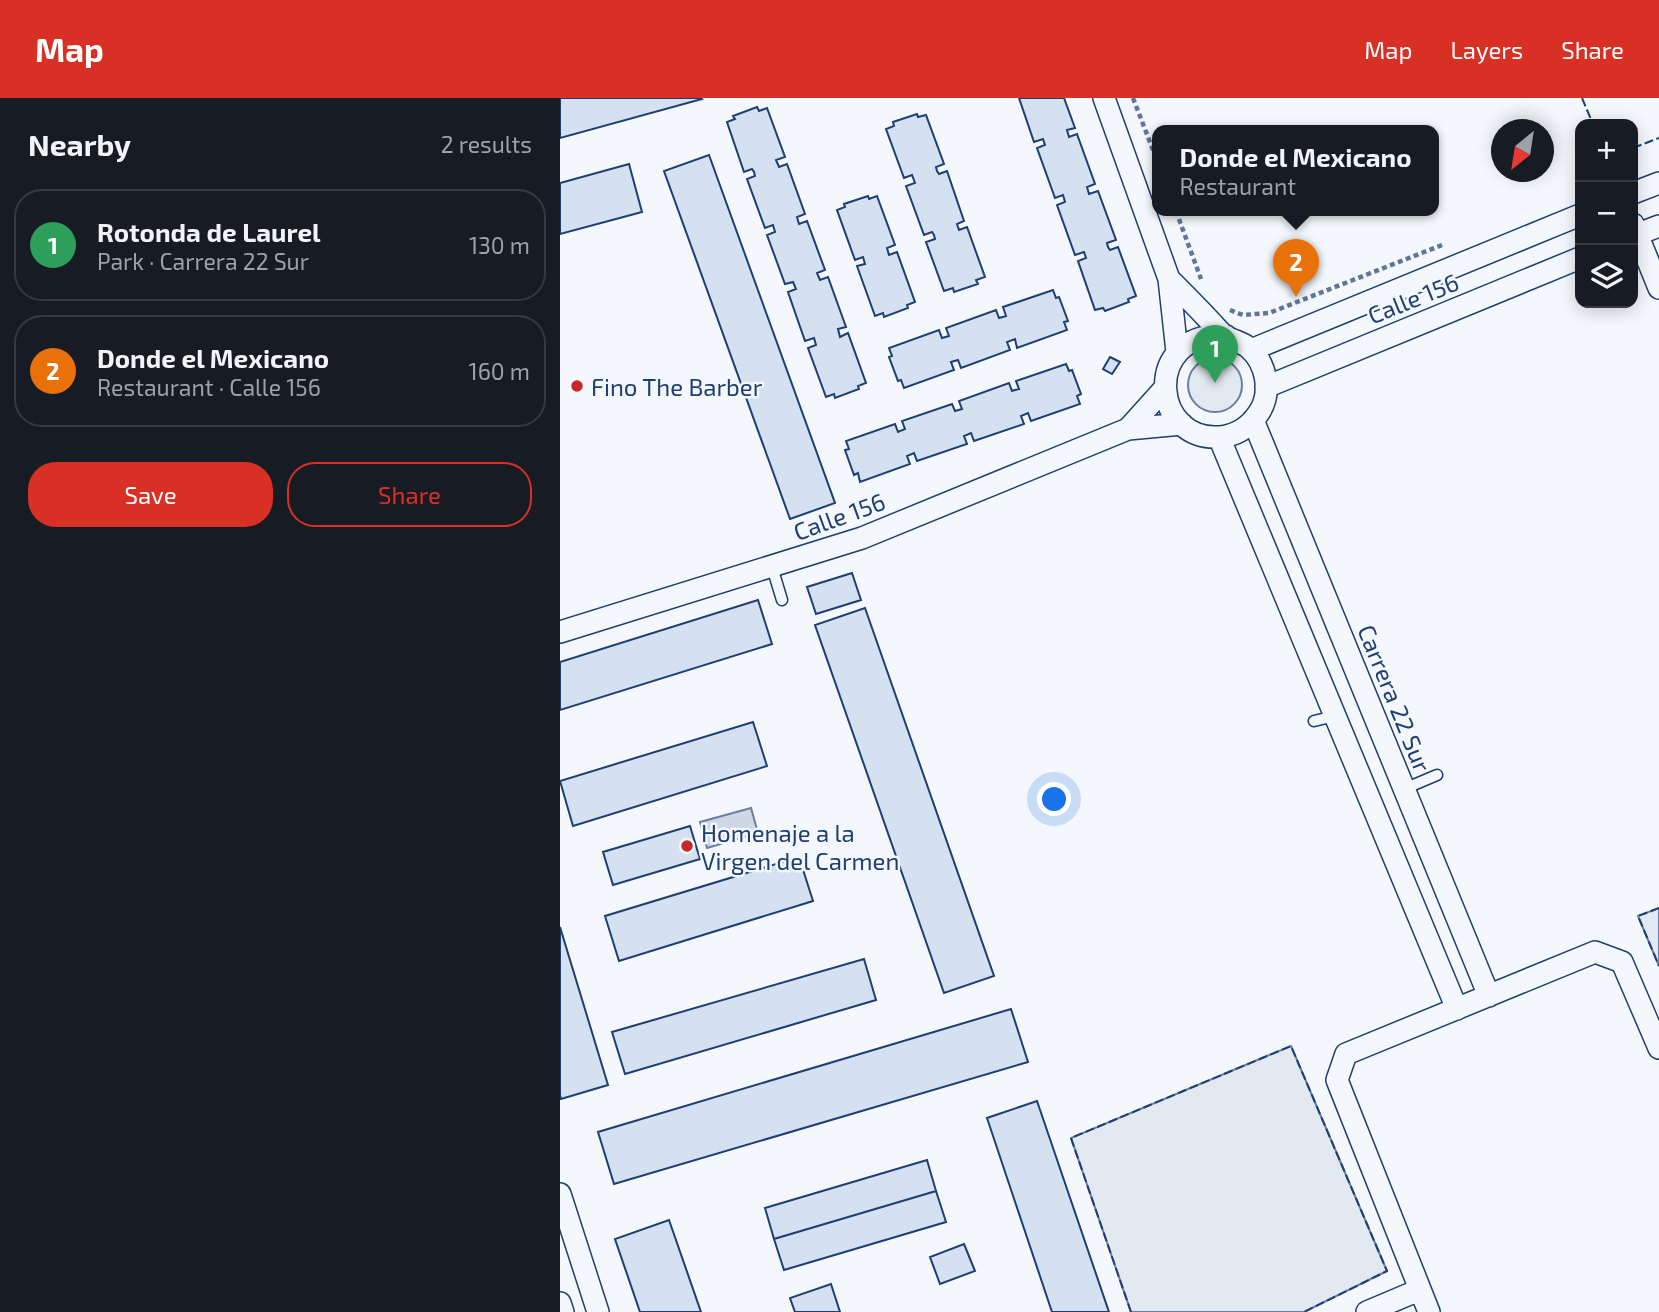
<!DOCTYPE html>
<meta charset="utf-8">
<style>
body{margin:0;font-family:"Exo 2",sans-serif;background:#20242c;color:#f1f3f6}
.controls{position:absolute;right:21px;top:21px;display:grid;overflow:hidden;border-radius:14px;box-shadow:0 4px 18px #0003}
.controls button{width:63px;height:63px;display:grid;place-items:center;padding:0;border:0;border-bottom:2px solid #363941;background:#171b24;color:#f1f3f6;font:35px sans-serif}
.compass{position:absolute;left:931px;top:21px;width:63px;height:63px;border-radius:50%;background:#171b24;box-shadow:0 4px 18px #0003;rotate:210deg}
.you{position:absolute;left:495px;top:702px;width:24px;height:24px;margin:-18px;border:5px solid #fff;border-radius:50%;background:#1a73e8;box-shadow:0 0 0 10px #1a73e833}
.badge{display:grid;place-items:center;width:46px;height:46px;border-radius:50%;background:#d93025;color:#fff;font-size:23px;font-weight:700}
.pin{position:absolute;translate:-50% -58px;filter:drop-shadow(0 2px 4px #0008)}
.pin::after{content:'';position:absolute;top:37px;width:24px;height:21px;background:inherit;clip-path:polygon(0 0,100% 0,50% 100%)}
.popup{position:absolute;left:592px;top:27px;width:287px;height:91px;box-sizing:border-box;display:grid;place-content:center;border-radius:14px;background:#171b24;filter:drop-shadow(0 2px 5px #0005);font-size:23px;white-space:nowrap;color:#9ea1a6}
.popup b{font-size:26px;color:#f1f3f6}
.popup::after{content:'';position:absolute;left:50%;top:100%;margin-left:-14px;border:14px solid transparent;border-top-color:#171b24}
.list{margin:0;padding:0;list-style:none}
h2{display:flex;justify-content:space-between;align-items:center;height:91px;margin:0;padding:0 28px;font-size:30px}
h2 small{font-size:23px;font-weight:400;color:#9ea1a6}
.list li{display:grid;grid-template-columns:46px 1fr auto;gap:21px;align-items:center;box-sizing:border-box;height:112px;margin:0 14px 14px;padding:0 14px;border:2px solid #363941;border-radius:28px}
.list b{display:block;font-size:26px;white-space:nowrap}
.list p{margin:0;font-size:23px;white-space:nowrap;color:#9ea1a6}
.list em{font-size:23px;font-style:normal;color:#9ea1a6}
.actions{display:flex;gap:14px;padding:21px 28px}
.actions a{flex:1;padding:16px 0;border:2px solid #d93025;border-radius:28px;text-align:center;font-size:24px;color:#d93025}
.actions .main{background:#d93025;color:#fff}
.icon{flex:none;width:38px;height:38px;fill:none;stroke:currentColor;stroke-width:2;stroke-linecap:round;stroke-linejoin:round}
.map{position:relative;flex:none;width:1099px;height:1214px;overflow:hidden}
header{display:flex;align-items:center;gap:42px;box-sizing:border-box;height:98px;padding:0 35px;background:#d93025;color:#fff}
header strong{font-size:33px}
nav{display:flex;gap:38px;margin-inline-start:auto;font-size:24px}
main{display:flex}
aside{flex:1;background:#171b24}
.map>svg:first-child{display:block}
.green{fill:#e3e9f0;stroke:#687fa3;stroke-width:2}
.water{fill:#cfd7e4;stroke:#687fa3;stroke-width:2}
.building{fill:#d5e0f0;stroke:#1d3f73;stroke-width:2}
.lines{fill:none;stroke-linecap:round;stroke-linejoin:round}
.service-casing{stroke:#1d3f73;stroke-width:13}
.minor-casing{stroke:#1d3f73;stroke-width:24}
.path{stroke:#5e769c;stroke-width:4.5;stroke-dasharray:5 3.5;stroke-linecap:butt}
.service{stroke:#f4f7fb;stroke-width:10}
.minor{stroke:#f4f7fb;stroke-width:21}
.fence{stroke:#1d3f73;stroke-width:2;stroke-dasharray:9 3.5;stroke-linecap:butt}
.poi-dot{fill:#c62828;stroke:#f4f7fb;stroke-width:2.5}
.labels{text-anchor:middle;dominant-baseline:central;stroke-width:5;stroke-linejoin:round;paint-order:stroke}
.street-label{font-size:24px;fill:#1d3f73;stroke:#f4f7fb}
.poi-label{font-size:24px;fill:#1d3f73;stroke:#f4f7fb;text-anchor:start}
</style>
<header>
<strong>Map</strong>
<nav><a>Map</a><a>Layers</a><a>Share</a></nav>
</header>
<main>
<aside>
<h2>Nearby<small>2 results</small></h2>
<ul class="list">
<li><span class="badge" style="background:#2e9e5b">1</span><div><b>Rotonda de Laurel</b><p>Park · Carrera 22 Sur</p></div><em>130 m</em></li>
<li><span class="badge" style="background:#e8710a">2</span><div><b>Donde el Mexicano</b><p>Restaurant · Calle 156</p></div><em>160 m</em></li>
</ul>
<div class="actions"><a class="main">Save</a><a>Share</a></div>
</aside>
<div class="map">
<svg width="1099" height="1214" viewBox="0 0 1099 1214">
<rect width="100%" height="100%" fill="#f4f7fb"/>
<path class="green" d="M628 287a27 27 0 1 1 54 0a27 27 0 1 1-54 0Z
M1099 810V868L1078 818Z
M731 948 827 1173 744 1214H571L511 1040Z"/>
<path class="water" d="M191 710 198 735 147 750 140 724Z"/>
<path class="building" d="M0 0H141L142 1 0 40Z
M459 0H504L515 30 507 32 509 39 517 36 535 86 527 89 529 96 538 93 556 142 547 145 548 149 550 152 558 149 576 198 568 201 569 204 545 213 543 210 535 212 518 163 526 160 524 154 515 157 497 107 505 104 503 97 495 100 477 50 485 47 483 41 474 44Z
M197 9 199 13 207 10 225 59 216 62 219 69 227 66 245 116 237 119 239 126 247 123 265 172 257 175 260 182 268 179 286 229 278 231 280 239 288 235 306 285 298 288 299 291 275 300 274 296 266 299 248 250 256 247 254 240 245 243 228 194 236 191 233 184 225 186 207 137 215 134 213 127 205 130 187 81 195 78 194 74 192 71 184 74 167 24 175 21 173 18Z
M357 16 358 19 366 17 384 66 376 69 377 73 379 76 387 73 404 123 397 126 399 132 407 129 425 179 416 182 418 186 394 194 393 190 384 193 366 144 375 141 374 137 372 134 364 137 346 88 355 85 352 77 344 80 326 31 334 28 333 24Z
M149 57 275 405 230 421 104 73Z
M69 66 82 114 0 136V85Z
M308 98 309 101 317 98 335 147 327 150 329 157 337 154 355 204 347 207 348 210 324 219 323 215 315 218 297 168 305 166 303 159 295 162 277 112 285 109 284 106Z
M493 192 496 200 499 199 508 223 504 224 507 232 457 250 455 241 447 244 450 252 401 270 398 262 391 264 394 272 344 290 341 282 338 283 329 259 332 258 329 250 379 232 382 240 389 238 386 230 436 212 439 220 446 218 443 209Z
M550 259 560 264 552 276 543 271Z
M506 266 509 273 512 272 521 296 517 298 520 306 471 323 468 315 461 318 464 326 414 343 411 335 404 338 407 346 357 363 354 355 347 358 350 366 300 384 298 375 294 377 285 352 289 351 286 343 335 326 338 334 345 331 342 323 392 306 395 313 402 311 399 303 449 285 452 293 455 292 459 291 456 283Z
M292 475 301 502 256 516 247 489Z
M198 502 212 546 0 612V564Z
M305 510 434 878 384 895 255 527Z
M193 624 207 668 13 728 0 683Z
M130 728 140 761 53 787 43 754Z
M239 759 253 803 59 863 45 818Z
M0 829 48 987 1 1001 0 997Z
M304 861 316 902 65 976 52 934Z
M451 911 468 964 54 1086 38 1034Z
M477 1003 549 1214H492L427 1020Z
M367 1062 376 1093 214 1141 205 1110Z
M376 1093 386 1124 224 1172 214 1141Z
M109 1122 141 1214H80L55 1141Z
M404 1146 415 1173 380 1186 370 1159Z
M271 1186 280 1214H235L230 1200Z"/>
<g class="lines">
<defs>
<path id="service" d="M212 469 222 502
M754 623 775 618
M844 691 877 677"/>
<path id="minor" d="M544 0 609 181 617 254
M1073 95 1099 85
M1073 126 1099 190
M1073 138 1099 128
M609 181C623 195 637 209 650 223 655 228 660 235 665 238 673 243 682 244 689 250 706 265 712 293 700 313 692 326 681 335 666 338 591 351 580 232 666 238
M691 252 1020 117
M706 289 1020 160
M693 322 929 898
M568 331 604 291
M659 339 897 911
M0 534 302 440 568 331 622 326
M0 1096 38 1214
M0 1205 3 1214
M807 1214 859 1192
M869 1214 777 982 786 956 1035 854 1062 864 1099 950"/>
</defs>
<use href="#service" class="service-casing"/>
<use href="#minor" class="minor-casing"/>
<path class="path" d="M573 0 598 65
M616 113 641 181
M670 212 683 217 709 215 882 147"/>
<use href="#service" class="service"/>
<use href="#minor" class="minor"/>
<path class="fence" d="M1022 0 1033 26
M1073 50 1099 40
M1099 810 1078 818 1099 868
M571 1214 511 1040 731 948 827 1173 744 1214"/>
</g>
<g class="poi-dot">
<circle cx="17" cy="288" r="7"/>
<circle cx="127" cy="748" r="7"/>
</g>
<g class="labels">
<g class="street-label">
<text transform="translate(853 200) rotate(-22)">Calle 156</text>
<text transform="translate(279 418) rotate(-20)">Calle 156</text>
<text transform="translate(835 600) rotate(68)">Carrera 22 Sur</text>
</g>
<g class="poi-label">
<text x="31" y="288">Fino The Barber</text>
<text x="141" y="734">Homenaje a la<tspan x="141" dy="28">Virgen del Carmen</tspan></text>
</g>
</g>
</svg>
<div class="controls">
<button>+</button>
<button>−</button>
<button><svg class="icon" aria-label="layers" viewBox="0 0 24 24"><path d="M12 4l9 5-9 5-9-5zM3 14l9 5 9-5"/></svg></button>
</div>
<svg class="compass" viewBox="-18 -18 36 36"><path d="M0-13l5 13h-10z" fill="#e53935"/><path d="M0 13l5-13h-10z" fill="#9ea1a6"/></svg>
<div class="you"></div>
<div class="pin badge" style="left:655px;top:285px;background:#2e9e5b">1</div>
<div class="pin badge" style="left:736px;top:199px;background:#e8710a">2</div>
<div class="popup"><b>Donde el Mexicano</b>Restaurant</div>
</div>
</main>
